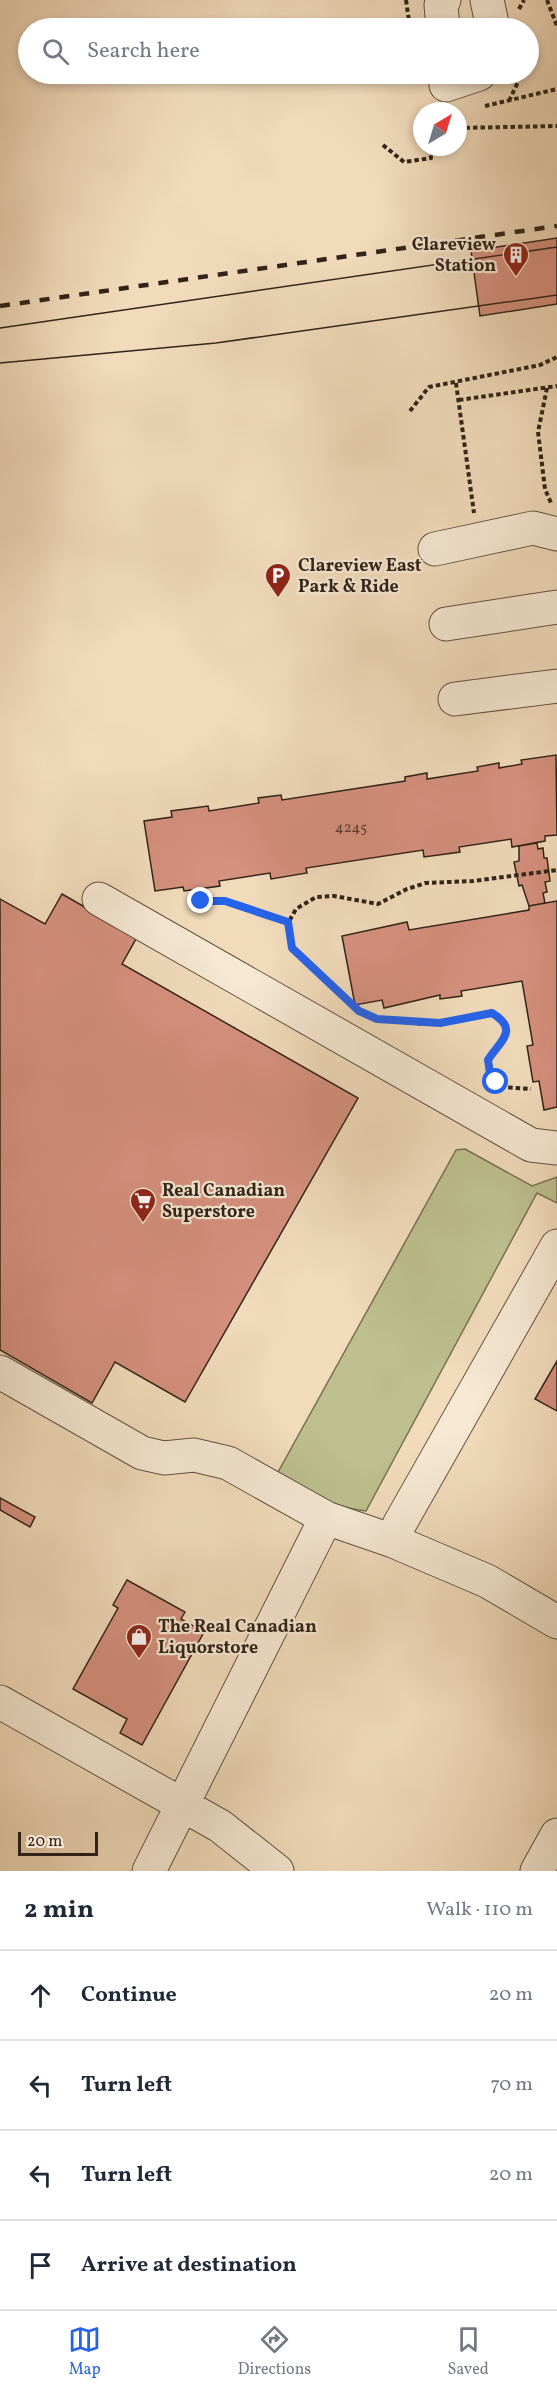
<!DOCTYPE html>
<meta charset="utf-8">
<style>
body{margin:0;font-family:Vollkorn,serif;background:#f2f2f3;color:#1f2937}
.compass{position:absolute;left:413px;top:102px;width:54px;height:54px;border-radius:50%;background:#fff;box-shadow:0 3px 9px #0003;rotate:38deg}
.scale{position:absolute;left:18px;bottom:15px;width:80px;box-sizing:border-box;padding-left:6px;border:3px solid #312318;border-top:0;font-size:16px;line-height:21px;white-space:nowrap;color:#312318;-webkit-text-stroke:4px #f6e8d3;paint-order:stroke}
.stop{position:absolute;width:18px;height:18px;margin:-14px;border:4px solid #2563eb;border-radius:50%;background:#fff}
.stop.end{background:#2563eb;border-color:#fff;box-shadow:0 2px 6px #0008}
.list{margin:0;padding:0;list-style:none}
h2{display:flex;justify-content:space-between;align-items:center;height:78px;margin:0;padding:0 24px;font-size:26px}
h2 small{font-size:20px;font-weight:400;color:#747a83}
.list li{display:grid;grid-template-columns:39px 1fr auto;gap:18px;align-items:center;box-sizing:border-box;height:90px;padding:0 24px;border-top:2px solid #e0e1e3}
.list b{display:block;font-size:22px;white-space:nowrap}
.list em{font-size:20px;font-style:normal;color:#747a83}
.icon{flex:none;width:33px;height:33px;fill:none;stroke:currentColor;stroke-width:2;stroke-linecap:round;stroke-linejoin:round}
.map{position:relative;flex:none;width:557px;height:1871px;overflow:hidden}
.search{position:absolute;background:#fff;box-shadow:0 3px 9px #0003;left:18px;right:18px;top:18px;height:66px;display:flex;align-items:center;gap:15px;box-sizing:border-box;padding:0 21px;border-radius:33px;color:#747a83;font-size:22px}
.sheet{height:438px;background:#fff}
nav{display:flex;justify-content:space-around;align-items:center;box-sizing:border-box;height:84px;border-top:2px solid #e0e1e3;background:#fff;font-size:16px;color:#747a83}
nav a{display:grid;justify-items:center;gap:3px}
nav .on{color:#2563eb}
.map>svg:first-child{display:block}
.green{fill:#bdbf8e;stroke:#777153;stroke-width:1.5}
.building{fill:#d5907e;stroke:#312318;stroke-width:1.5}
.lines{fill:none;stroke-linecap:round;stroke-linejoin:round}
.minor-casing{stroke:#615141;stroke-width:35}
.path{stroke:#312318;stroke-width:4;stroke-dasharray:4.5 3;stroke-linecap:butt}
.minor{stroke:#f6e8d3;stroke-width:33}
.tram{stroke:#312318;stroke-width:1.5}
.rail{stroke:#312318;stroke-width:4.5;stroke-dasharray:10 10;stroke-linecap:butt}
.route{stroke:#2563eb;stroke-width:8}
.labels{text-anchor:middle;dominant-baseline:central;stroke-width:4.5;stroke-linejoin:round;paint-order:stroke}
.number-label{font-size:15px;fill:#5a3e32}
.poi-label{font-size:18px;font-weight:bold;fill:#312318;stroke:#f6e8d3;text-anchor:start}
</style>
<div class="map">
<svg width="557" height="1871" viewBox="0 0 557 1871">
<rect width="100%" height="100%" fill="#f1dbbb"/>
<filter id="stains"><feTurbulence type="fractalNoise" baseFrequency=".00333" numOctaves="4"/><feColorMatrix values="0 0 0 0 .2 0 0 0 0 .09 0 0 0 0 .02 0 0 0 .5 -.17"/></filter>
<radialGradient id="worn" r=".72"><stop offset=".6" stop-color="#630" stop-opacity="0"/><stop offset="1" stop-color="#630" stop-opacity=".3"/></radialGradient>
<path class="green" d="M465 1149 532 1186 557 1177V1203L537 1193 366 1511C332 1508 306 1490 277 1474L456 1150Z"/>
<path class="building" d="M557 238V304L480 316 471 251Z
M556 755 557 835 545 836V841L512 847 511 839 459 847 460 852 424 857 423 850 306 868 307 873 271 879 270 873 219 881 220 886 184 891 183 887 155 891 144 821 172 817 171 811 208 806 209 811 259 803 258 798 281 795 282 800 405 781V777L427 773V779L478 771 477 767 499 763V768L522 764 521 760Z
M537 843 538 849 543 848 544 858H547L550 881 545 882 547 892 543 893 545 903 529 906 522 885 519 886 514 862 519 861V846Z
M62 894 137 937 122 964 358 1098 185 1402 115 1362 92 1403 0 1350V899L45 924Z
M557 901V1107L544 1110 539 1081 533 1082 527 1046 533 1045 522 981 461 991 462 996 440 999V995L384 1008 382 1000 355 1005 342 936 407 922 409 930 529 910V906Z
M557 1361V1411L535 1399Z
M0 1498 35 1517 30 1527 0 1510Z
M127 1580 185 1612 181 1619 204 1632 142 1745 120 1733 127 1719 73 1689 118 1608 113 1605Z"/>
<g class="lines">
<defs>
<path id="minor" d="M487 0 493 28
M443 28 441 5 444 0
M446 74V85L479 74
M435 549 533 528 557 534
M446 624 557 607
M455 699 557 686
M99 899 531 1145 557 1148
M0 1372 142 1453 164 1458 194 1455 228 1463 326 1518 393 1541 487 1581 557 1622
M393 1541 399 1525 557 1246
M0 1702 220 1826 277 1871
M149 1871 326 1518
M537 1871 557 1835"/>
</defs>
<use href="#minor" class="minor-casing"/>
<path class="path" d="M406 0 410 28
M547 0 557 26
M519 9 524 0
M509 101 518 82 517 74
M485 106 557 89
M458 128 557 126
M383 145 404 162 431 158 429 147
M456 383 474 513
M547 388 538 432 545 489 551 503
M459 400 557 386
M410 411 429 387 540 365 557 357
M197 902 225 901 288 923
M359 1011 293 948 288 923 296 909 316 897 334 896 378 904 407 889 426 883 473 881 557 870
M366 1014 377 1019 424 1024 492 1013 503 1020 506 1029 504 1040 488 1060 490 1073 503 1087 531 1089"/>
<use href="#minor" class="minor"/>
<path class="tram" d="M0 328 557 247
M0 363 216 343 557 295"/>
<path class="rail" d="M0 306 557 226"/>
</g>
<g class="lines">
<path class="route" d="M201 901H225L288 922 292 948 359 1011 377 1019 440 1023 492 1013C520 1030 500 1041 488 1060L490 1073 496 1082"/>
</g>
<defs>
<symbol id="building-pin" viewBox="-11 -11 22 30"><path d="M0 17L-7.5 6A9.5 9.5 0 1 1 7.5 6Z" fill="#8f2418" stroke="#f6e8d3"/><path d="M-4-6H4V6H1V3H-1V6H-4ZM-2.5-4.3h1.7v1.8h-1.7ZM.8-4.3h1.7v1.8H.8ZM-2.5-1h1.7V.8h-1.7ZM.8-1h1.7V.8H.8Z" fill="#fff"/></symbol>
<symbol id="parking-pin" viewBox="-11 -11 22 30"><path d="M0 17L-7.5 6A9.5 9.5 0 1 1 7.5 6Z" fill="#8f2418" stroke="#f6e8d3"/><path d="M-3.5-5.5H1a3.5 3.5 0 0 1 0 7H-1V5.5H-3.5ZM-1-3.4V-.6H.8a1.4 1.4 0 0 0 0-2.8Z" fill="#fff"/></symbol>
<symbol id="supermarket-pin" viewBox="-11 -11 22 30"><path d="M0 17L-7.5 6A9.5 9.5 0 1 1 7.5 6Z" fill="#8f2418" stroke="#f6e8d3"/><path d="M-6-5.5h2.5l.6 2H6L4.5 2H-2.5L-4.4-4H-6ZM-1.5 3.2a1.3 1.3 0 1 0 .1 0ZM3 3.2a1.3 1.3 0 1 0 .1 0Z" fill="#fff"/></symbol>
<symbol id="shop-pin" viewBox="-11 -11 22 30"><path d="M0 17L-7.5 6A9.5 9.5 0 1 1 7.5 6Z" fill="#8f2418" stroke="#f6e8d3"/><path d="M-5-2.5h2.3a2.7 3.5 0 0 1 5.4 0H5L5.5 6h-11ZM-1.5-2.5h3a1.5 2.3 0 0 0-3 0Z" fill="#fff"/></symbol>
</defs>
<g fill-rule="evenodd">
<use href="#building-pin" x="501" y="240" width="30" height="40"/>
<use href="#parking-pin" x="263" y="561" width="30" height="40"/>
<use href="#supermarket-pin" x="128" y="1186" width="30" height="40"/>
<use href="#shop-pin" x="124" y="1622" width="30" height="40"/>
</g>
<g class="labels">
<g class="number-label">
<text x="351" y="828">4245</text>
</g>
<g class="poi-label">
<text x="496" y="245" text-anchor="end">Clareview<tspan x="496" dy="21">Station</tspan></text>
<text x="298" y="566">Clareview East<tspan x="298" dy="21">Park &amp; Ride</tspan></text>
<text x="162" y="1191">Real Canadian<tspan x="162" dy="21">Superstore</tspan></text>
<text x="158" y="1627">The Real Canadian<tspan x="158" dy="21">Liquorstore</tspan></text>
</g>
</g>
<rect width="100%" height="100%" filter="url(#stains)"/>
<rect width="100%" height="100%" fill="url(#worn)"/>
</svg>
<svg class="compass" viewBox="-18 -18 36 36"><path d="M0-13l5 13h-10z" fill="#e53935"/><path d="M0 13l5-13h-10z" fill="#747a83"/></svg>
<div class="scale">20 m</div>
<div class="stop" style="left:496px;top:1082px"></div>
<div class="stop end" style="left:201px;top:901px"></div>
<div class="search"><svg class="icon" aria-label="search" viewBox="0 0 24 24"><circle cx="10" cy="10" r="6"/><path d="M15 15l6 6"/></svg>Search here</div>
</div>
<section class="sheet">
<h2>2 min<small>Walk · 110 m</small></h2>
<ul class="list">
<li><svg class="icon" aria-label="ahead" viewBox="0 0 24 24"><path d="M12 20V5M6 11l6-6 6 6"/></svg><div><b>Continue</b></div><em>20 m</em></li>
<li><svg class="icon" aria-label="left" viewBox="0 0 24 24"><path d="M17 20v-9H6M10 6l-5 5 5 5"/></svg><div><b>Turn left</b></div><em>70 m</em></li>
<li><svg class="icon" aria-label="left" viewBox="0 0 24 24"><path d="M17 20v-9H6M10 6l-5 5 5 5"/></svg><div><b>Turn left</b></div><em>20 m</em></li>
<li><svg class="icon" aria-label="arrive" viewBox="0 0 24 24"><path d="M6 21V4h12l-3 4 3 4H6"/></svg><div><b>Arrive at destination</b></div></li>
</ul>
</section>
<nav>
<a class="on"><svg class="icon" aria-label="map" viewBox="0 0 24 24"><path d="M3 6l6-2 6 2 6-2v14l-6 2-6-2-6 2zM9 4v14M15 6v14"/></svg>Map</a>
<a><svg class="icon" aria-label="directions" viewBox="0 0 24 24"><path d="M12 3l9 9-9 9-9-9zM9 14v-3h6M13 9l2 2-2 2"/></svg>Directions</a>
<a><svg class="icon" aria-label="saved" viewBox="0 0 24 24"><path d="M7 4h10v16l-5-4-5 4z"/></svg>Saved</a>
</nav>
